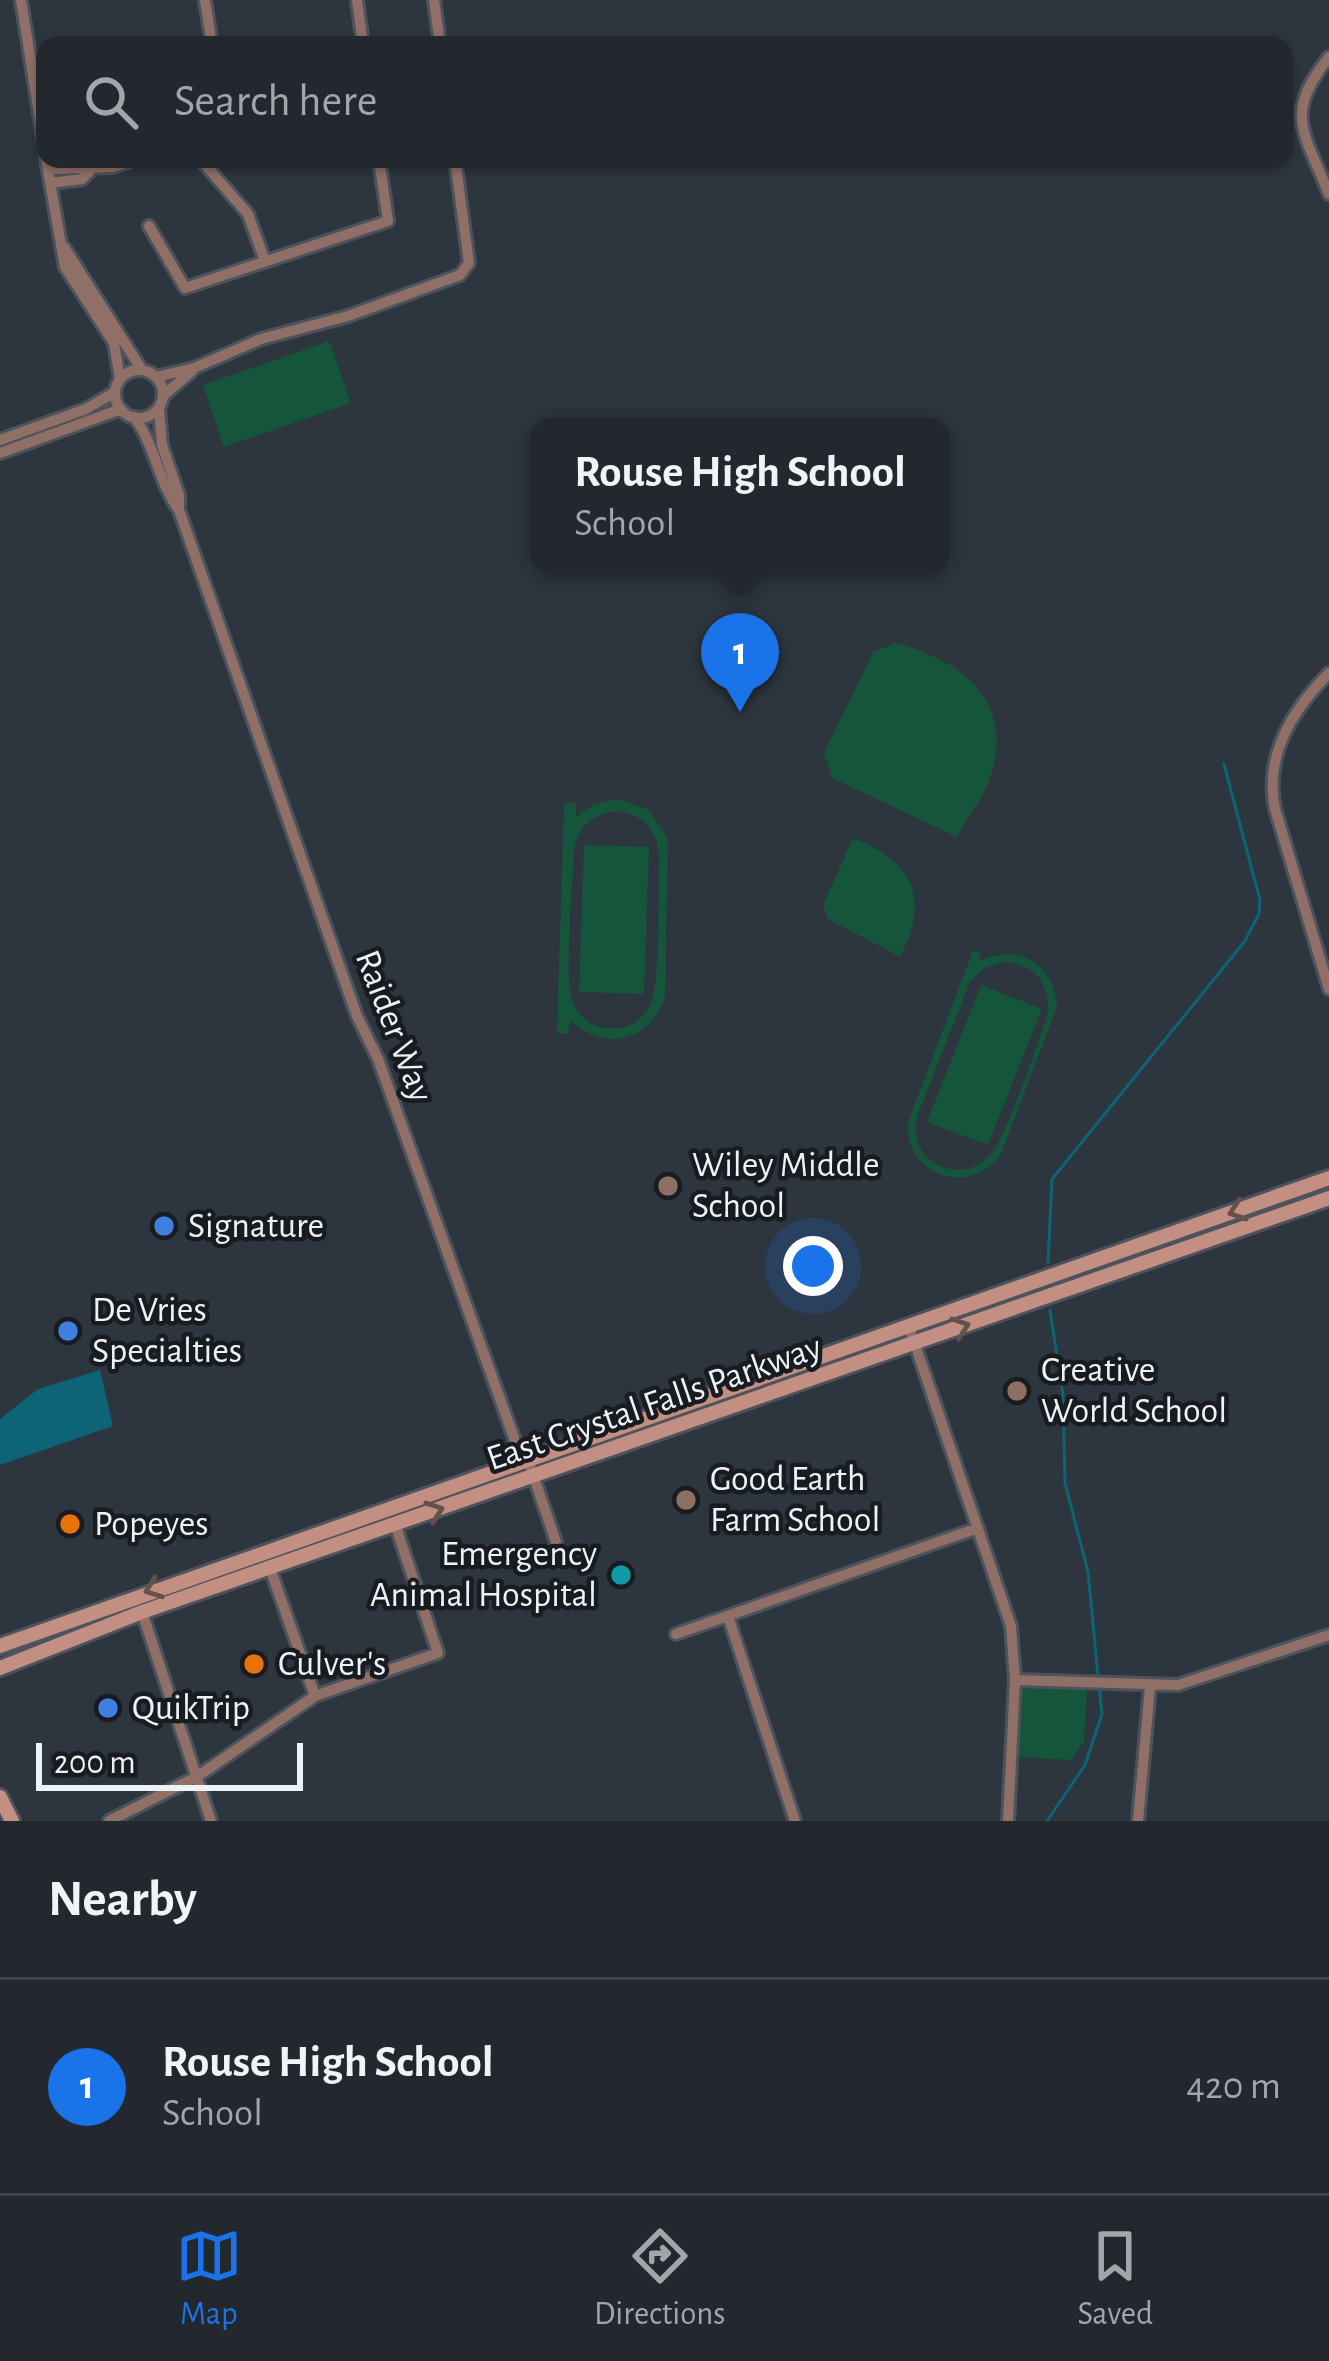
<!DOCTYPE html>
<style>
body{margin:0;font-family:"Alegreya Sans",sans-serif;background:#2a3036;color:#f1f3f6}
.scale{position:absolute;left:36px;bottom:30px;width:267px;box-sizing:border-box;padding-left:12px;border:6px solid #edf2f8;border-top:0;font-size:33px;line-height:42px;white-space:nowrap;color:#edf2f8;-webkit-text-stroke:9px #181c20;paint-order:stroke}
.you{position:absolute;left:813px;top:1266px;width:42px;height:42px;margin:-30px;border:9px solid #fff;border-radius:50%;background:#1a73e8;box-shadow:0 0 0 18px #1a73e833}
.badge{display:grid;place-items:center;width:78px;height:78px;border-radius:50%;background:#1a73e8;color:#fff;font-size:39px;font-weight:700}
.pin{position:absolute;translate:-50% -99px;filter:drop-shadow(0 3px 6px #0008)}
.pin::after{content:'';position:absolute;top:63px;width:42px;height:36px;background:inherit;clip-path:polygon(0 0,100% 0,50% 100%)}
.popup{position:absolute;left:530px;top:418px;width:420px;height:156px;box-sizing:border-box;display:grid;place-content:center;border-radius:24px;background:#22282e;filter:drop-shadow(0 3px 9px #0005);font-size:39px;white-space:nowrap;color:#a2a6aa}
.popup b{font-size:45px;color:#f1f3f6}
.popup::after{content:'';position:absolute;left:50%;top:100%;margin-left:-24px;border:24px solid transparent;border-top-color:#22282e}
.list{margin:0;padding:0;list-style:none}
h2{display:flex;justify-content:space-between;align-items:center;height:156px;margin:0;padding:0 48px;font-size:51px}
h2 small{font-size:39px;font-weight:400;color:#a2a6aa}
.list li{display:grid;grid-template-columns:78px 1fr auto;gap:36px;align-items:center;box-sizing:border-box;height:216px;padding:0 48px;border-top:3px solid #3f444a}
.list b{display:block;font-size:45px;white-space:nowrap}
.list p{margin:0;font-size:39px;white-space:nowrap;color:#a2a6aa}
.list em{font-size:39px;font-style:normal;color:#a2a6aa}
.icon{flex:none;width:66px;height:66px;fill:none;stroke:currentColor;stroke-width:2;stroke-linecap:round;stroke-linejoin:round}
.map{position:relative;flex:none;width:1329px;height:1821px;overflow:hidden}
.search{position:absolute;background:#22282e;box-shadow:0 3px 9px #0004;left:36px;right:36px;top:36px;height:132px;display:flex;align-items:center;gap:30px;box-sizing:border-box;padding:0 42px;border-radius:24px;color:#a2a6aa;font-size:45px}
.sheet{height:372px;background:#22282e}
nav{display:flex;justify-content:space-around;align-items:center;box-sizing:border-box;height:168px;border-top:3px solid #3f444a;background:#22282e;font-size:33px;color:#a2a6aa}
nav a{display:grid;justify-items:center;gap:6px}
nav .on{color:#1a73e8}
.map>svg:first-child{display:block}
.green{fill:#14553c;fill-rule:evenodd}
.water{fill:#0d6474}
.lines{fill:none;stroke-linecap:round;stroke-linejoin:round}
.stream{stroke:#0d6474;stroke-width:3}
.street-casing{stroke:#4c535c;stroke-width:16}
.secondary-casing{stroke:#4c535c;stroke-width:20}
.street{stroke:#906f67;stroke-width:10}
.secondary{stroke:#c38f82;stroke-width:14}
.oneway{stroke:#65504c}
.education-dot{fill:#8d6e63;stroke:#181c20;stroke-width:4.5}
.shop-dot{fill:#3f7fe0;stroke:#181c20;stroke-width:4.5}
.food-dot{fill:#e8710a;stroke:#181c20;stroke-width:4.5}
.culture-dot{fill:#0f9aa8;stroke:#181c20;stroke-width:4.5}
.labels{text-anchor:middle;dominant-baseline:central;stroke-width:9;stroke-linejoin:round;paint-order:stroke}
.street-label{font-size:36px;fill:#edf2f8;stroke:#181c20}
.poi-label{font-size:36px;fill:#edf2f8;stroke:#181c20;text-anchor:start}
</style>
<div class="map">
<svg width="1329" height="1821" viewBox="0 0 1329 1821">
<rect width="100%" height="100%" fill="#2d353e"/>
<path class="green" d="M329 341 351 403 224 447 203 385Z
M896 643C969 662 1020 708 986 788 978 807 964 819 957 837L832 778 824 753 874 651Z
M618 799 649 810 668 838 665 997C651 1042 603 1052 570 1020L568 1034 557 1033 564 803H576V817L594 804ZM618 811C643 815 656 829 659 854 658 886 661 978 651 1003 637 1038 584 1037 572 1000 564 975 573 883 574 851 578 826 593 813 618 811Z
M853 838C911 860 932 898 900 957L828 919 823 905Z
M584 845 649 847 644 994 579 992Z
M973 950 981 953 979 961C1018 943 1055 964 1057 1007L1001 1154C970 1197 909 1178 907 1125ZM1003 962C1033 963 1050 982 1048 1013 1038 1044 1008 1131 991 1154 979 1169 957 1174 940 1166 920 1157 914 1139 916 1119L970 982 984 968Z
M981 985 1042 1009 988 1145 927 1122Z
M1026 1688 1087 1690 1084 1742 1070 1760 1019 1757V1695Z"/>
<path class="water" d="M100 1370 113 1426 0 1465V1419L38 1389Z"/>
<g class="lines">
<path class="stream" d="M1048 1263 1052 1179 1245 941 1259 914 1260 900 1224 764
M1050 1310 1063 1395 1065 1483 1088 1572 1098 1676
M1047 1821 1085 1765 1102 1714 1099 1685"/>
<defs>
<path id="street" d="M21 0 45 151
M205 0 212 45
M357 0 363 45
M434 0 440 45
M1329 57C1283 115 1304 131 1329 194
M46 159 65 267 114 343 120 379
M200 159 248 214 265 261
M48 169 113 167 137 159
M50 183 82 179 92 169
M149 226 185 288 388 221 379 159
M64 247 142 370
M115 394a24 24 0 1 1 48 0a24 24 0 1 1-48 0Z
M156 377 194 368 261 339 348 316 460 275 469 263 455 159
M163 396 192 371
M159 408 162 445 179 495V510
M134 417C156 446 158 482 179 510L357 1016 378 1059 518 1449 528 1460 556 1542V1561
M0 440 86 409 115 392
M0 453 121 409
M1329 673C1292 710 1264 755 1275 809L1329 989
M909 1327 1011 1626 1015 1680 1008 1821
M270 1568 315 1696
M142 1612 211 1821
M728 1616 795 1821
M676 1634 978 1528
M1015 1680 1178 1685 1329 1635
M109 1821 198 1776 315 1696 438 1653 395 1524
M1138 1821 1150 1687"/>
<path id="secondary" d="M0 1646 1329 1178
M0 1668 142 1612 1329 1198
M0 1797 12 1821"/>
</defs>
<use href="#street" class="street-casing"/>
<use href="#secondary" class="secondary-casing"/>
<use href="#street" class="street"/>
<use href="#secondary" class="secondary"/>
</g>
<defs><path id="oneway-chevron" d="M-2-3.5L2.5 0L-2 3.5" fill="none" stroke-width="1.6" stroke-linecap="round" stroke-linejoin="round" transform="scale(3)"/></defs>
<g class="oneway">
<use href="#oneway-chevron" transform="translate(1237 1211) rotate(161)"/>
<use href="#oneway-chevron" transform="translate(961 1327) rotate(-19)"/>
<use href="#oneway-chevron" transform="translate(435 1511) rotate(-19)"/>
<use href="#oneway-chevron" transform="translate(153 1589) rotate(160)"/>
</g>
<g class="education-dot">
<circle cx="668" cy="1186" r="12"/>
<circle cx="1017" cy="1391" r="12"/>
<circle cx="686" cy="1500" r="12"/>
</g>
<g class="shop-dot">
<circle cx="164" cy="1226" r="12"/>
<circle cx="68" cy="1331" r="12"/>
<circle cx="108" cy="1708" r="12"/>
</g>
<g class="food-dot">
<circle cx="70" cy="1524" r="12"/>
<circle cx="254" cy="1664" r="12"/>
</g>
<circle class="culture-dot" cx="621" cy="1575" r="12"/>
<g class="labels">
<g class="street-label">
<text transform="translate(394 1026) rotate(69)">Raider Way</text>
<text transform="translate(654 1403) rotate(-19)">East Crystal Falls Parkway</text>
</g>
<g class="poi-label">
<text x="692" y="1165">Wiley Middle<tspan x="692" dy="41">School</tspan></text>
<text x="188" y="1226">Signature</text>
<text x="92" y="1310">De Vries<tspan x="92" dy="41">Specialties</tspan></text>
<text x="1041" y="1370">Creative<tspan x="1041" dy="41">World School</tspan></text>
<text x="710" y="1479">Good Earth<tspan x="710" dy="41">Farm School</tspan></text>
<text x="94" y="1524">Popeyes</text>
<text x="597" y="1554" text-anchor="end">Emergency<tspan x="597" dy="41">Animal Hospital</tspan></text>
<text x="278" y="1664">Culver's</text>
<text x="132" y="1708">QuikTrip</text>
</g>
</g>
</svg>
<div class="scale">200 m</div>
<div class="you"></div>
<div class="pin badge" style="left:740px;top:712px">1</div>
<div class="popup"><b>Rouse High School</b>School</div>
<div class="search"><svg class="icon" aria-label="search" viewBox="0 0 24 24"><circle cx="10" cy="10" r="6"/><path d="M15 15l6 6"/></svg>Search here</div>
</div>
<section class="sheet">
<h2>Nearby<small></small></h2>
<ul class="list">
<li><span class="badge">1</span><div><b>Rouse High School</b><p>School</p></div><em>420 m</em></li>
</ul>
</section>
<nav>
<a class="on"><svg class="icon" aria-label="map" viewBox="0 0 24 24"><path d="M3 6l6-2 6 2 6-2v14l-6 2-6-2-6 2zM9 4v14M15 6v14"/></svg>Map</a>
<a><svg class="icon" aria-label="directions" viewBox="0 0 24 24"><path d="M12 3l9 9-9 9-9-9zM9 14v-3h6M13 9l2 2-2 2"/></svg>Directions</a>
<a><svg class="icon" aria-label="saved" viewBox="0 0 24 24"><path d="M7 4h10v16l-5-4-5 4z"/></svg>Saved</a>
</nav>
